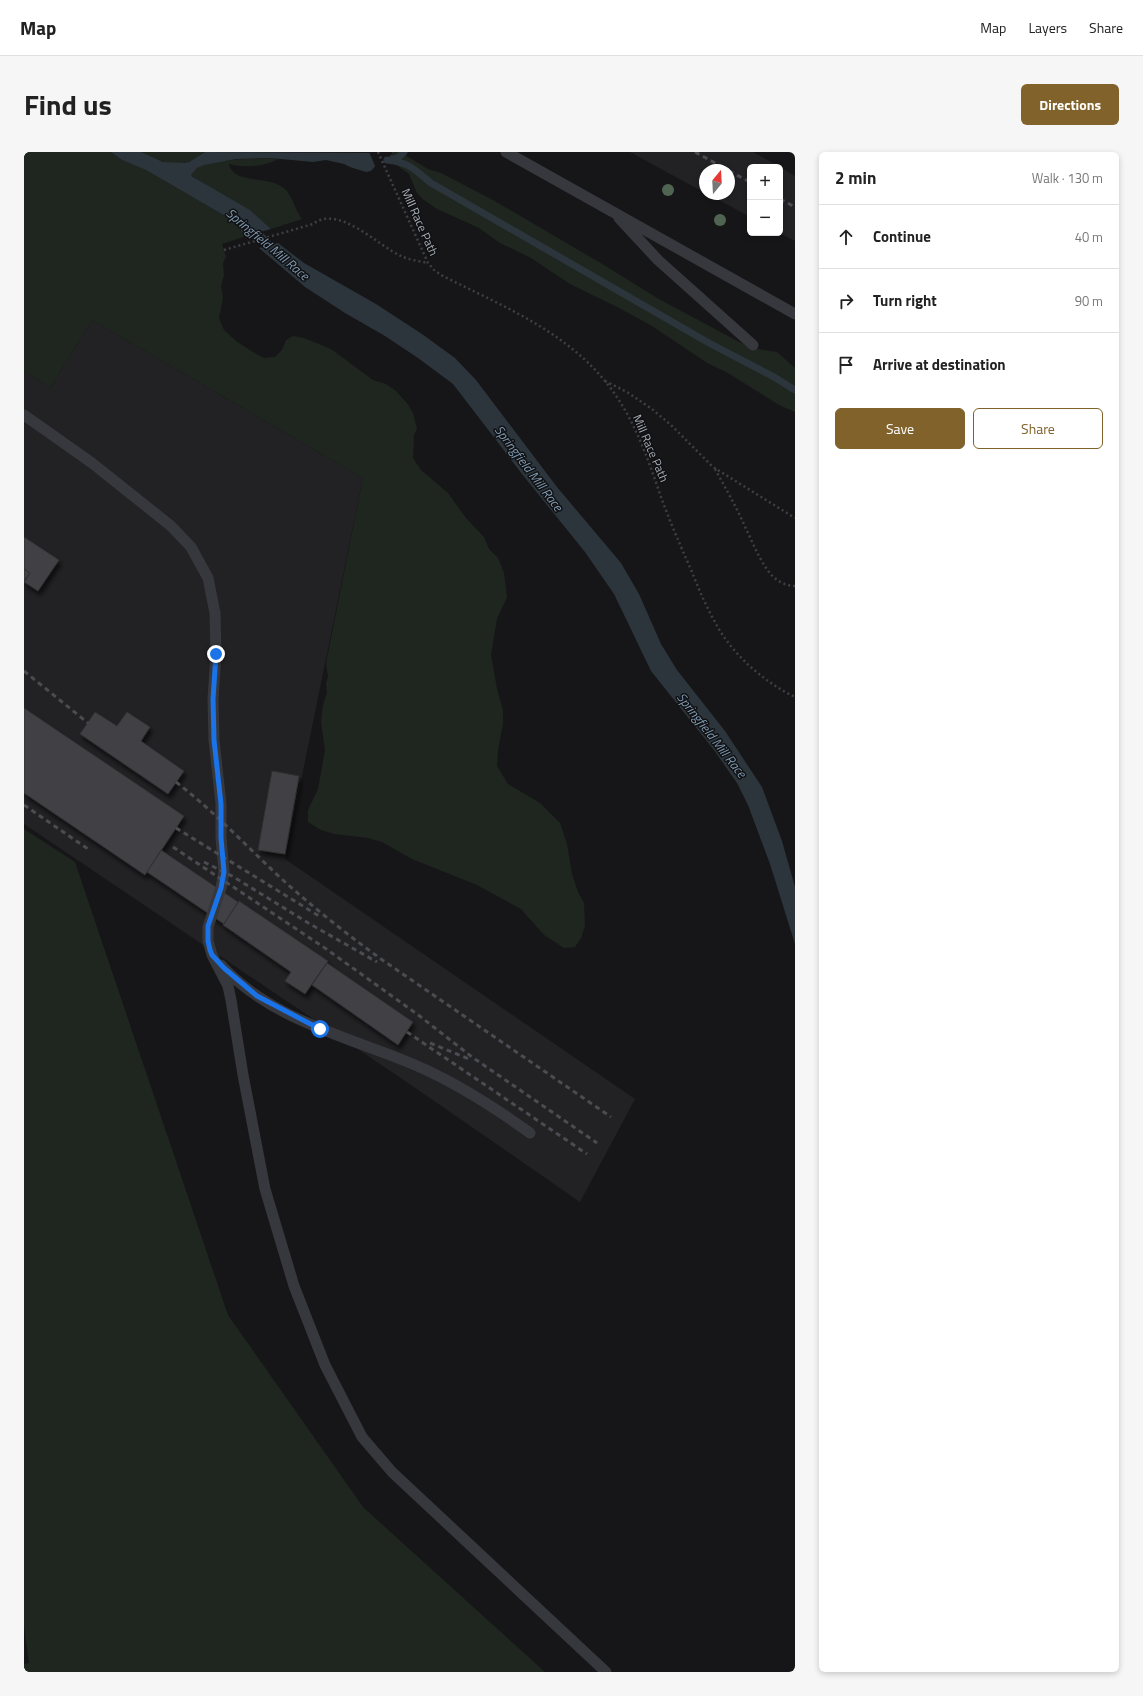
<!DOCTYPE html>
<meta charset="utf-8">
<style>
body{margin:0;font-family:"Titillium Web",sans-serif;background:#f6f6f6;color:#222}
.controls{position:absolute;right:12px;top:12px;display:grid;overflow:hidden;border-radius:6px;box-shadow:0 2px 6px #0003}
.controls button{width:36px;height:36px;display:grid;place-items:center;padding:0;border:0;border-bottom:1px solid #e0e0e0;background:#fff;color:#222;font:20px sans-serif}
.compass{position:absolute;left:675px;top:12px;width:36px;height:36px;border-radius:50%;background:#fff;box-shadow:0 2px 6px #0003;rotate:18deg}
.stop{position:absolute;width:12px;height:12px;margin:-9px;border:3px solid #1a73e8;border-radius:50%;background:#fff}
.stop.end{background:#1a73e8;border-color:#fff;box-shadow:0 1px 4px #0008}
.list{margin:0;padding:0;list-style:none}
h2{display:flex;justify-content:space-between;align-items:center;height:52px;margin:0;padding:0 16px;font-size:17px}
h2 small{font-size:13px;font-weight:400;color:#767676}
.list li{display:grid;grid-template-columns:26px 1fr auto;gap:12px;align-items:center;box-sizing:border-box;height:64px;padding:0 16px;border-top:1px solid #e0e0e0}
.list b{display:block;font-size:15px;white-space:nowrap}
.list em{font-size:13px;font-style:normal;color:#767676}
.actions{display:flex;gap:8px;padding:12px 16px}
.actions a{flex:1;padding:9px 0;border:1px solid #80622a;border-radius:6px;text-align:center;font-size:14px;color:#80622a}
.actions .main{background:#80622a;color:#fff}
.icon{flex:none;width:22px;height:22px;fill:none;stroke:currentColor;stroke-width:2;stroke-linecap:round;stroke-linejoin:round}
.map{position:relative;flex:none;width:771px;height:1520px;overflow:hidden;border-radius:6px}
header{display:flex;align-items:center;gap:24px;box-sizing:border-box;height:56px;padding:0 20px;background:#fff;border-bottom:1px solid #e0e0e0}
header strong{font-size:19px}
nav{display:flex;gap:22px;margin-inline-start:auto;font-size:14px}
.intro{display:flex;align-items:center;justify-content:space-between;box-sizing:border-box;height:96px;padding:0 24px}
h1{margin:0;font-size:28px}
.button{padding:10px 18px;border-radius:6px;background:#80622a;color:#fff;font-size:14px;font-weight:700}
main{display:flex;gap:24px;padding:0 24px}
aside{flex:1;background:#fff;border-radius:6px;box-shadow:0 2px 6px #0003}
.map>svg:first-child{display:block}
.built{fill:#222225}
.green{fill:#1e261f}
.water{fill:#2c353c}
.pier{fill:#161618}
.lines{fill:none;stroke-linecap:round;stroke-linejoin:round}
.stream{stroke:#2c353c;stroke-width:7}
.building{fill:#404145;stroke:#303034;filter:url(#shadow)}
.path{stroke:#3d3f44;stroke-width:2.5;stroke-dasharray:2 3;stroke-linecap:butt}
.lane{stroke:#37383d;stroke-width:11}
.rail{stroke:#4a4c52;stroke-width:3;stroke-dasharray:5 4;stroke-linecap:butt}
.tree{fill:#506452}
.route{stroke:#1a73e8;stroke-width:5}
.labels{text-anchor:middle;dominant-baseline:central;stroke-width:3;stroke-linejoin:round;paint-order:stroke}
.street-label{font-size:12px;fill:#a8adb8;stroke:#111113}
.water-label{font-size:13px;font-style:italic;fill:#7f9bb3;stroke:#111113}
</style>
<header>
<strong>Map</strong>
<nav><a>Map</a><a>Layers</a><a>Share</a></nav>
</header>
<div class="intro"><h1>Find us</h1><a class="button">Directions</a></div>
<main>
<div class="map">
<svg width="771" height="1520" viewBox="0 0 771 1520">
<defs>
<filter id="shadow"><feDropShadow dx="2.5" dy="4.5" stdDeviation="2" flood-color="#0009"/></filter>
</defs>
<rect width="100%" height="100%" fill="#161618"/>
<path class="built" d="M606 0H729L756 15H726V65L684 42H705V18H681V41Z
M756 15 771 24V89L755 81Z
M68 168 339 326 261 707 611 947 556 1050 390 935 0 672V219L26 236Z"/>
<path class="green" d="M0 0H87L98 8 122 18 196 61 208 68 222 84 198 92 202 105 199 111 200 123 197 134 199 146 195 166 200 178 212 189 229 200 240 206 251 205 258 198 262 188 269 184 280 186 307 197 349 228 362 232 372 239 383 251 389 261 393 277 390 283 389 306 397 318 424 341 442 366 460 385 465 397 474 406 480 421 483 445 473 467 467 503 473 537 479 558V572L474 598 473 614 484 632 516 651 536 671 543 692 548 722 554 740 560 751 561 774 557 786 551 795 540 796 520 783 497 757 453 733 388 707 358 690 344 686 310 682 297 678 284 670V658L294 637 301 598 297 570 299 553 303 541 302 531 304 525 302 511 339 326 68 168 26 236 0 219Z
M117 0H181C175 3 171 8 164 10 148 15 131 8 117 0Z
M368 0H376L404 17 417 21 469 48 575 110 635 147 717 191 727 196 753 200 771 216V260L755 253 704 221 683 211 628 174 597 157 546 132 507 106 476 91 455 76 413 57 400 48 393 41 385 22 374 14 372 10 373 8 368 3Z
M246 6 254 7C240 15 221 16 205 12V13C212 34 248 22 263 39 269 47 272 59 278 67L247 77 226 58 175 29 167 23C173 5 230 8 246 6Z
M0 677 51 710 204 1163 339 1355 521 1520H0V1512L5 1511 0 1474Z"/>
<path class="water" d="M87 0H117L139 10 160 11 165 10 181 0 352 1 368 3 374 8 372 10 354 11 347 19 342 20 326 15 320 12 302 8 289 10 246 6 212 7 180 13 173 16 167 23 169 25 226 58 247 77 222 84 208 68 196 61 122 18 98 8Z
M254 91 280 111 352 152 398 182 431 206 452 228 533 335 597 411 615 442 637 492 653 518 701 579 738 635 758 689 771 735V792L746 712 724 653 713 631 690 598 627 519 590 442 561 400 498 322 429 232 394 206 361 184 321 161 281 135 235 96Z"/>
<path class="pier" d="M365 0 370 12H358L352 16 345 0Z"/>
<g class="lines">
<path class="stream" d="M363 8C385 10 391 18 407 31L685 191 750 225 771 238
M367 8 375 5 380 0
M228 74 252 100"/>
</g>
<path class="building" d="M0 385 35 408 14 439 0 430 6 421 0 417Z
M0 417 6 421 0 429Z
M0 556 160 664 121 723 0 641Z
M71 560 93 574 103 560 126 575 117 589 160 619 144 642 56 582Z
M248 619 275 624 261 702 234 698Z
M137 698 214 750 200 772 123 720Z
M215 749 304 809 281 842 261 829 267 820 199 773Z
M303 811 389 870 374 893 288 833Z"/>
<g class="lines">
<path class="path" d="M354 0 404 111 410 118 417 123C476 153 538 177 581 229 609 263 623 304 637 345 646 370 657 395 668 420 675 438 683 456 692 472 709 503 740 530 771 545
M200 98 289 72C315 52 354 94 377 104 385 108 395 109 404 111
M581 229 603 240 628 257 648 274 689 315 771 366
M691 317C702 337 713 356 722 377 729 391 735 407 745 420 751 428 761 434 771 434"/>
<path class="lane" d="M482 0 771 162
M595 66 634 108 729 193
M0 263 68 311 147 374 167 395 184 426 191 461 192 502 189 547 190 588 197 652V686L200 720 197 736 184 775V789L188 803 204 834 207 848 219 923 241 1037 270 1134 301 1213 338 1285 368 1320 582 1520
M197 813C247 868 325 885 391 913 433 931 470 955 506 981"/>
<path class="rail" d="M671 0 704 18
M705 19 726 30
M756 47 771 55
M0 519 64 571
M152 630C191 660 224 696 260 729 291 757 324 783 357 807L587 965
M0 653 64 697
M152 676 295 764
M149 695 298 794 393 862 448 905 573 991
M180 710 208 724 286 772 353 810
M383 880 563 1002
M406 891 445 907"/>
</g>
<g class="tree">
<circle cx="644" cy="38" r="6"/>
<circle cx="696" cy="68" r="6"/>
</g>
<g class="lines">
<path class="route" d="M192 502 189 547 190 588 197 652V686L200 720 197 736 184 774V789L186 798 188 803 200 816 233 844 296 877"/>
</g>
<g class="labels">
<g class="street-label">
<text transform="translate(396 70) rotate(66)">Mill Race Path</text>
<text transform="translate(627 296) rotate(67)">Mill Race Path</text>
</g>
<g class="water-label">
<text transform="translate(244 92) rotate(40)">Springfield Mill Race</text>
<text transform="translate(505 316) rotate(53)">Springfield Mill Race</text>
<text transform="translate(688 583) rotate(52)">Springfield Mill Race</text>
</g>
</g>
</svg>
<div class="controls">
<button>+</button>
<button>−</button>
</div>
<svg class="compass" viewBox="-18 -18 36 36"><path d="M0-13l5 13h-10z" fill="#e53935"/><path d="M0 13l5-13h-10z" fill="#767676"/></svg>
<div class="stop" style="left:296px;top:877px"></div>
<div class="stop end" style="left:192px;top:502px"></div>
</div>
<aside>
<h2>2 min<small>Walk · 130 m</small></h2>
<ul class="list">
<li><svg class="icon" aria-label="ahead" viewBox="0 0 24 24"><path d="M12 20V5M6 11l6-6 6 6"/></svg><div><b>Continue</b></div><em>40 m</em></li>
<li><svg class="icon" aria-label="right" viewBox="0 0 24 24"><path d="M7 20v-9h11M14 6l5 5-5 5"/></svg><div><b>Turn right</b></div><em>90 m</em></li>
<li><svg class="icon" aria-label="arrive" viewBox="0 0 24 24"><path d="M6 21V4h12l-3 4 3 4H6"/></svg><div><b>Arrive at destination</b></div></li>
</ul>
<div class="actions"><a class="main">Save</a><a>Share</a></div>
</aside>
</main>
